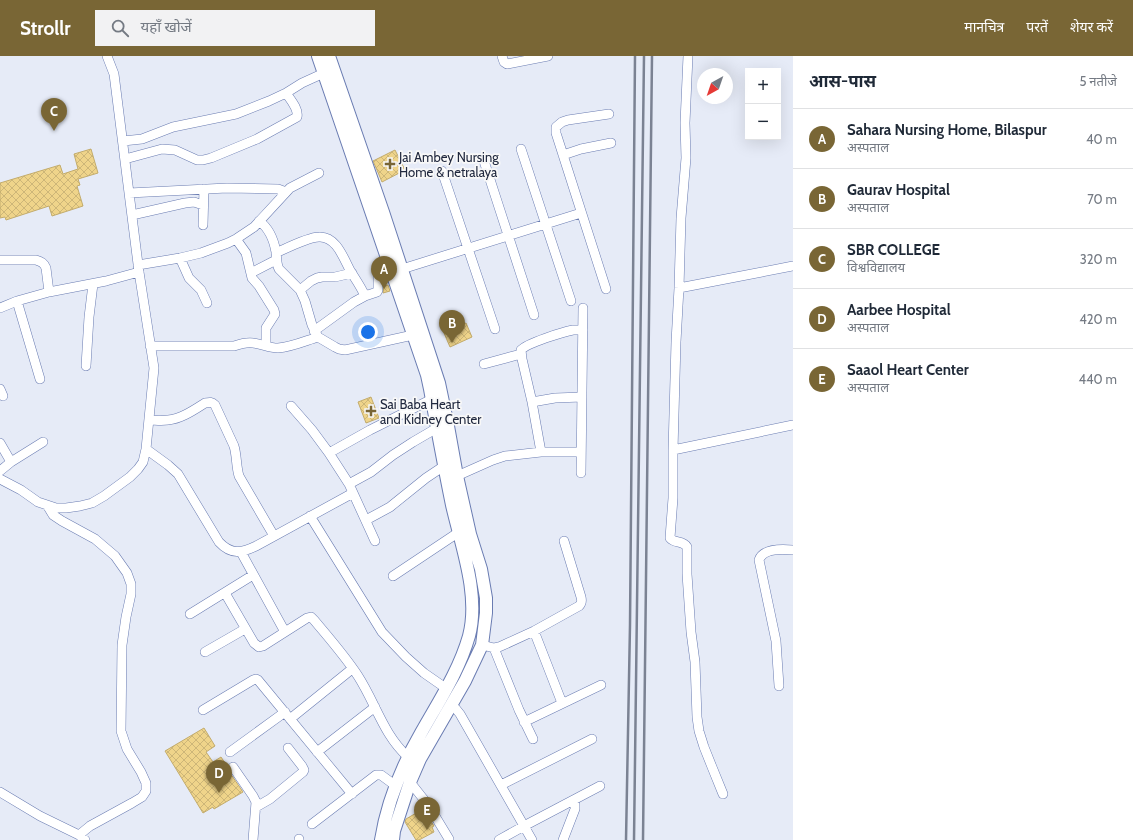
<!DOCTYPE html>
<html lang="hi">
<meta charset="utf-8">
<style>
body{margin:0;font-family:Cabin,"Noto Sans Devanagari",sans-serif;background:#f2f2f3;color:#1f2937}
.controls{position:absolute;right:12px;top:12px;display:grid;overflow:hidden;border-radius:0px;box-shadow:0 4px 16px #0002}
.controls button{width:36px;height:36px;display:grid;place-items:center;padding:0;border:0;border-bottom:1px solid #e0e1e3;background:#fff;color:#1f2937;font:20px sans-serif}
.compass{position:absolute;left:697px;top:12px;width:36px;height:36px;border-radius:50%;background:#fff;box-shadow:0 4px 16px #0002;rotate:220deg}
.you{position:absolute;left:368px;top:276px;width:14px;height:14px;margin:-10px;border:3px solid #fff;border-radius:50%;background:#1a73e8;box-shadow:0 0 0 6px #1a73e833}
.badge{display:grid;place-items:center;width:26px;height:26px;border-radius:50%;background:#796635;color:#fff;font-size:13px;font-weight:700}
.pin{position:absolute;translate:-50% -33px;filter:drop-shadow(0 1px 2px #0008)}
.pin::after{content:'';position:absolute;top:21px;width:14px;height:12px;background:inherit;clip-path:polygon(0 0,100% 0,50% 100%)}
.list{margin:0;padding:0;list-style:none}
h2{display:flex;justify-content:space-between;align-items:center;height:52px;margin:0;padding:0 16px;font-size:17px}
h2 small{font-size:13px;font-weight:400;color:#747a83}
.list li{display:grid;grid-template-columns:26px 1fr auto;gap:12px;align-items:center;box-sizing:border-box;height:60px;padding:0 16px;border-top:1px solid #e0e1e3}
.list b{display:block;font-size:15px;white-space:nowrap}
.list p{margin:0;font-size:13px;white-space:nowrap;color:#747a83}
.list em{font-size:13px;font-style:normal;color:#747a83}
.icon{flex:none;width:22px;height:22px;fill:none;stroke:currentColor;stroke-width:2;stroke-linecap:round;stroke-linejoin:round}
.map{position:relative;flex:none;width:793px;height:784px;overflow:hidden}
header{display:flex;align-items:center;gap:24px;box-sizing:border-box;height:56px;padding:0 20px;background:#796635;color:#fff}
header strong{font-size:19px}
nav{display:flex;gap:22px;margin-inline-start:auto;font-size:14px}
.search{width:280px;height:36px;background:#f2f2f3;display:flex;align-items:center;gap:10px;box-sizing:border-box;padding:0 14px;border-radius:0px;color:#747a83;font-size:15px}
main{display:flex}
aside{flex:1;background:#fff}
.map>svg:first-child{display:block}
.building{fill:url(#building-cross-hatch);stroke:#c3ac6d}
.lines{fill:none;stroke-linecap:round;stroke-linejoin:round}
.minor-casing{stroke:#6a7cb2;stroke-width:10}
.secondary-casing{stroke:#6a7cb2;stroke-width:14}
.minor{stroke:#fff;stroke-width:9}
.secondary{stroke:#fff;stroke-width:12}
.rail{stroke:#7b8293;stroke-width:2.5}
.poi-dot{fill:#796635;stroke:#f8f8f8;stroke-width:1.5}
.labels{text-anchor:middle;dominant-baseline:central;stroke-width:3.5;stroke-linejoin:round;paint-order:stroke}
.poi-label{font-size:13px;fill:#20283e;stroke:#f8f8f8;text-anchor:start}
</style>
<header>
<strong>Strollr</strong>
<div class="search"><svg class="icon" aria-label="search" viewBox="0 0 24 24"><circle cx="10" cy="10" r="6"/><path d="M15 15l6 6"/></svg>यहाँ खोजें</div>
<nav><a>मानचित्र</a><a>परतें</a><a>शेयर करें</a></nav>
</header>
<main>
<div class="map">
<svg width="793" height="784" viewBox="0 0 793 784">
<defs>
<pattern id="building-cross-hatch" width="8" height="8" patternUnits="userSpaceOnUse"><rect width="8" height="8" fill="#efd48a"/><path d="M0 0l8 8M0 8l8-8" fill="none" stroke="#cdb678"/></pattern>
</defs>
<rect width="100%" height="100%" fill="#e6ebf7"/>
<path class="building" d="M91 93 98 117 78 123 80 129 77 130 83 150 52 160 49 150 6 164 5 161 0 162V127L60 109 63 118 78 113 74 98Z
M395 94 405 114 382 126 377 114 373 105Z
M388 229 390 235 383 237 384 230Z
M466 267 472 281 450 291 444 277Z
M371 341 379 362 366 367 358 346Z
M204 672 215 690 206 696 213 706 221 701 227 710 228 714 243 736 214 753 213 751 203 757 165 695Z
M423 753 430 766 431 765 434 770 432 771 434 776 419 784H416L405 766 406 763Z"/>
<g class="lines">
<defs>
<path id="minor" d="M502 0 504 6 507 8 548 0
M688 0 685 67 686 102 681 162 679 232 676 286 673 394V442L670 482C675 488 683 484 687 491V518L691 576 695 606 697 661 699 675 704 691 712 711 723 738
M123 85 142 83 173 71 236 58 269 45 286 37 302 27 324 17
M521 93 571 245
M563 99 581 93 611 87
M125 103 162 93 175 94 197 104H203L211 102 257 83 297 61C299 53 290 43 286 37
M484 105 534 259
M442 115 495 273
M129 137 227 132 278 133 286 136
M132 159 185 147 194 146 203 149
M259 165C269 172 274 185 276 196 277 202 276 207 279 213L300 234 305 245 312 269 318 281 335 291 339 293 345 294 413 279
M203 169 204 133
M236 183 246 197 252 222 259 230 274 254 275 258 266 272V290
M276 197C287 192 308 181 319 181 337 180 344 204 351 216 356 224 361 231 365 240
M180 202 189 222 201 234 207 247
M0 204H36C42 206 44 207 46 212L49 236
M138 209 180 202 201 197 228 187 236 183 254 171 290 132 319 117
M402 213 581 157
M251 217 276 204
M679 232 793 210
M606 233 556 77V71L562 66 568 64 609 58
M300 234 311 225 317 222 322 221H335L352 217
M17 245 40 323
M0 252 17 245 49 236 106 225 139 216
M314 275 354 246 365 240 377 236 378 234V221L391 214
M150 290H234C240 288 247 286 253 287 262 288 269 292 278 292 292 291 305 285 318 281
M484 308 521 298
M86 310 89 261 93 228
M0 333 3 340
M532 346 555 342 582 341
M291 350 312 374 329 397 349 428 375 485
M149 364C155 364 161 365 168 364 181 363 194 354 205 347 210 346 212 346 215 349L234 390C237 400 236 410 239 420L274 480
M0 387 11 406
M146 393 168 409 178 418 219 486C231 499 242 497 256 490L353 437
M673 394 793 369
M541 396 532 346 522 303 521 294C527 287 563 276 573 274 576 274 580 274 583 274
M329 397 370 374 432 343
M0 415 11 406 43 386
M581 417 583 252
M457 420 493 404 505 400 541 396H580
M0 423 21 434 38 446 56 452H66L80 450 92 447 104 440 130 421 138 413 143 406 146 393 154 312 139 216 114 18 107 0
M349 428 371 416 393 399 413 386 437 372
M47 449 53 459 62 465 95 483 115 500 127 517 131 528V538L126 561 122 589 121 675 127 693 141 716 146 727V735L142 741 132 747 90 770 79 779
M310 460 382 576 406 601 424 617 447 633
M366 464 390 451 426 422 444 410
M241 496 285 576
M393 520 459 476
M225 537 254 587 259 591 263 590 307 562 311 561 314 564C329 582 345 600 358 620 376 648 383 678 408 701
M190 558 253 519
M534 575 562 647
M482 589 494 592 499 591 534 575 579 550C582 547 582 545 581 541L564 485
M494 592 519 654 533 683
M205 596 245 573
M779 630 776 585 759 504C763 492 783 493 793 494
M451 649 456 653 460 658 532 784
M203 654 253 624 256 623 258 624 352 738
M290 663 352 613
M524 666 601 629
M230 696 285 656
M317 696 375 651
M233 711 253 740 256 746 253 784
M410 726 429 750 449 783
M501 729 592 683
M0 736 40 760 79 779 85 784
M256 751 270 743 303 716 304 714 302 710 288 692
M312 768 376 719H381L396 730
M299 784V783
M499 784 524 770 600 730
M563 784 575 753V748L574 744"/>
<path id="secondary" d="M318 0 427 319 430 333C437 372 444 410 452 449 461 489 480 539 469 580 459 615 439 645 421 677 402 710 387 746 381 784
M329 0 383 156 439 327 448 370 457 420 470 478 481 513 486 542V557L482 589 465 625 420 703 410 726 394 775 393 784"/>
</defs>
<use href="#minor" class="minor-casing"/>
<use href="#secondary" class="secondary-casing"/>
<use href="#minor" class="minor"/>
<use href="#secondary" class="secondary"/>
<path class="rail" d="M626 784 630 569 635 0
M634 784 644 0
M643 784 652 0"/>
</g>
<g class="poi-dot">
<path d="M388 102h4v4h4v4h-4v4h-4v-4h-4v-4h4z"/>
<path d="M369 349h4v4h4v4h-4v4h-4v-4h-4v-4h4z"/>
</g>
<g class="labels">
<g class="poi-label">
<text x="399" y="101">Jai Ambey Nursing<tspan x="399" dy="15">Home &amp; netralaya</tspan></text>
<text x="380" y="348">Sai Baba Heart<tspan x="380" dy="15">and Kidney Center</tspan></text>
</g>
</g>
</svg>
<div class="controls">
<button>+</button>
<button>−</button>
</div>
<svg class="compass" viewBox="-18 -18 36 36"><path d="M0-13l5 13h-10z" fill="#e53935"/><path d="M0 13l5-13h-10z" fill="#747a83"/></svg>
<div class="you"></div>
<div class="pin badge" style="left:384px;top:233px">A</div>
<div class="pin badge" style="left:452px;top:287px">B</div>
<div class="pin badge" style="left:54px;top:75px">C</div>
<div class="pin badge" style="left:219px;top:737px">D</div>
<div class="pin badge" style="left:427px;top:774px">E</div>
</div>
<aside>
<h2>आस-पास<small>5 नतीजे</small></h2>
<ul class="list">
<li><span class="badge">A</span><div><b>Sahara Nursing Home, Bilaspur</b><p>अस्पताल</p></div><em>40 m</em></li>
<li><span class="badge">B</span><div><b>Gaurav Hospital</b><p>अस्पताल</p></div><em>70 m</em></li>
<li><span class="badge">C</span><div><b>SBR COLLEGE</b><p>विश्वविद्यालय</p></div><em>320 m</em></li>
<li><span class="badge">D</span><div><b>Aarbee Hospital</b><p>अस्पताल</p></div><em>420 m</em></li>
<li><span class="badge">E</span><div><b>Saaol Heart Center</b><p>अस्पताल</p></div><em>440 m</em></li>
</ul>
</aside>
</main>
